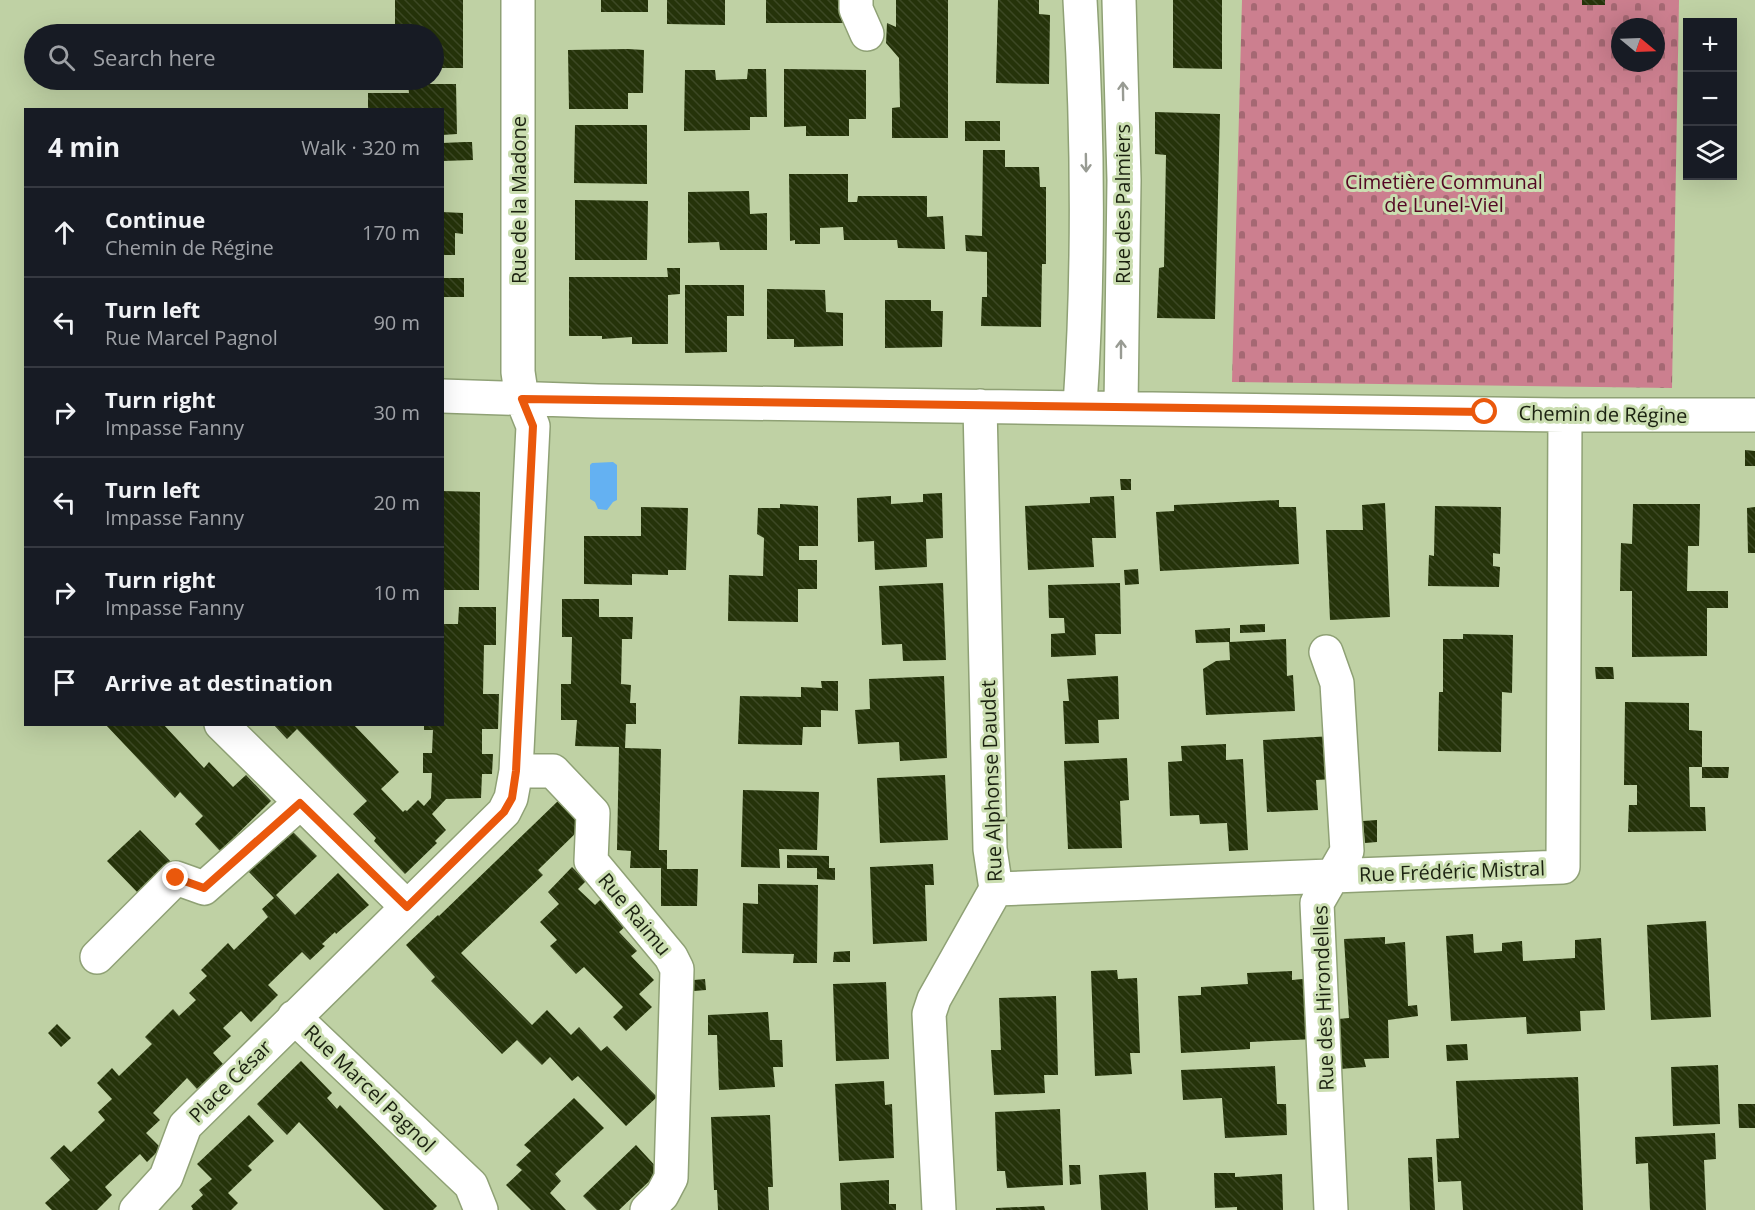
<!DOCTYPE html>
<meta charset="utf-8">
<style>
body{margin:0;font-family:"Open Sans",sans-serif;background:#20242c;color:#f1f3f6}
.controls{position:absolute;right:18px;top:18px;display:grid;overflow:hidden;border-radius:0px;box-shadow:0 6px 24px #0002}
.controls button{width:54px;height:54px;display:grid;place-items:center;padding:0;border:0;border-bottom:2px solid #363941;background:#171b24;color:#f1f3f6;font:30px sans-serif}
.compass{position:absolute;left:1611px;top:18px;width:54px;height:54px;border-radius:50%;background:#171b24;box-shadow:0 6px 24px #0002;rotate:109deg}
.stop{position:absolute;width:18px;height:18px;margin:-14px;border:4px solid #ea580c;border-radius:50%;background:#fff}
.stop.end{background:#ea580c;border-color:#fff;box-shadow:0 2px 6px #0008}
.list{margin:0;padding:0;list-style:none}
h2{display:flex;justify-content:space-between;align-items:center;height:78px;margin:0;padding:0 24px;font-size:26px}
h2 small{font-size:20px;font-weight:400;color:#9ea1a6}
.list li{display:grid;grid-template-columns:39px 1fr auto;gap:18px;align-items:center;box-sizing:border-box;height:90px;padding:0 24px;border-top:2px solid #363941}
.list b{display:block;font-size:22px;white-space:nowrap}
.list p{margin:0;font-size:20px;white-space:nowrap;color:#9ea1a6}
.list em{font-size:20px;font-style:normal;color:#9ea1a6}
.icon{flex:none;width:33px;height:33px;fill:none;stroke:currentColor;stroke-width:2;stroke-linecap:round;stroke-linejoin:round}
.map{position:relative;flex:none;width:1755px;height:1210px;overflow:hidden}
.search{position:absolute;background:#171b24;box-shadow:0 6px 24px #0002;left:24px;top:24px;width:420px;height:66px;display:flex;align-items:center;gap:15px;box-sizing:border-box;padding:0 21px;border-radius:33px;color:#9ea1a6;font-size:22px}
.panel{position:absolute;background:#171b24;box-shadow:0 6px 24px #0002;left:24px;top:108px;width:420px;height:618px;border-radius:0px}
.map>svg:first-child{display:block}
.cemetery{fill:url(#cemetery-stones);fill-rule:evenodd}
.water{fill:#64b1f2}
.building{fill:url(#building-back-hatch)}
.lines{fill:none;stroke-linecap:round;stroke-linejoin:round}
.minor-casing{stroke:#8fa175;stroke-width:36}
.minor{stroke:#fff;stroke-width:33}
.oneway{stroke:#989b93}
.route{stroke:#ea580c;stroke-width:8}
.labels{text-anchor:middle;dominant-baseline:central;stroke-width:6;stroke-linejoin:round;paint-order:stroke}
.park-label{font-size:20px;fill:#540724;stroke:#cbdeb1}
.street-label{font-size:20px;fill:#1b2110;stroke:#cbdeb1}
</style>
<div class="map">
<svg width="1755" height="1210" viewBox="0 0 1755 1210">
<defs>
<pattern id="cemetery-stones" width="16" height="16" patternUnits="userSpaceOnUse" patternTransform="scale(1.5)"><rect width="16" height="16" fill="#cc7f8f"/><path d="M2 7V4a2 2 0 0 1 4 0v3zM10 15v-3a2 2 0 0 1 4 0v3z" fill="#a56873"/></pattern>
<pattern id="building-back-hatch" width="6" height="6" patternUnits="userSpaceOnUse" patternTransform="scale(1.5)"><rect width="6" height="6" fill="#25330a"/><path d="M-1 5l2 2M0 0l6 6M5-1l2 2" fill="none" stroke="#3c4824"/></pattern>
</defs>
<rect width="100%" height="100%" fill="#bfd1a4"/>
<path class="cemetery" d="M1242 0H1679L1672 388 1232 382ZM1620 27H1656V63H1620Z"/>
<path class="water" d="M613 462 617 465V500L613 502 607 510 598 509 595 502 590 499V465L592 463Z"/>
<path class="building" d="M395 0H463V68H434V34H395Z
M601 0H648V12H601Z
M667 0H725V25L667 24Z
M766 0H842L843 23H766Z
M896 0H948V138H892V108L900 107 899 58 886 43 887 23 896 27Z
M998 0H1039V14L1050 15 1049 84 996 83Z
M1173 0H1222V69L1173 68Z
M1582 0H1605V5H1582Z
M628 49 644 50 643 93H628V109H569L568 50Z
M748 69H766L767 117H750V130L684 131 685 70H715L716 80 747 79Z
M784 69 866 70V119H849V136H806V126L784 127Z
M408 84H456L457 134 442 135V110H368V93H409Z
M1155 112 1220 114 1215 319 1157 318 1159 268 1164 267 1166 155 1155 154Z
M965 121H1000V141H965Z
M575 125H647V184L574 183Z
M465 142H472L473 160 442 161V143Z
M983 150H1005V167H1039L1040 187H1046V264H1042L1041 327 981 326 982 297H987V252L966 251 965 235 982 236Z
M789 174H848V202H857L858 196H927V217L943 216 945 249 898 248 897 240H844L843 227 820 228V244H795V240L790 241Z
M749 191 750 214 767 213V250H720L719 242 688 243V192Z
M575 200 648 201 647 260H575Z
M442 212 463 213V234L455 233V255H442Z
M667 268H680V294L668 295V344H632V337L602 339V336H569V277H668Z
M442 278H464V297H442Z
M685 285H744V316H727V352L685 353Z
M767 289 825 290 826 312 843 313V346L794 347V339H767Z
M885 300H931V311H943L942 347 885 348Z
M1745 450 1755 451V466H1745Z
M1120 479H1131V490H1121Z
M442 491 480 492 479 590H442Z
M942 493 943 538 926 539 927 567 875 570 874 541 858 542 857 498 891 496V504L923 502V494Z
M1114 496 1116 538H1092L1094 567 1028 570 1025 506 1090 503V497Z
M1279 500V507H1296L1299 564 1160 571 1156 512 1174 511V505Z
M1385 503 1390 617 1330 620 1326 530H1363L1362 505Z
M780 504 818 506V546H799V560H817V589H798V622L728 621 729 575 763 576 764 538 757 534 758 508H780Z
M1633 504H1700L1699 546H1688L1687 591H1728V608H1707V656L1632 657V591H1620L1621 543 1632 544Z
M1435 506 1501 507 1500 554 1493 553V566L1500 567 1499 587 1428 586 1429 555 1434 556Z
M641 507 688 508 686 570H668V575L632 574V585L584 584V536H641Z
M1755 507V553H1748L1747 508Z
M1138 569 1139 584 1125 585 1124 570Z
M943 583 946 660 903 661 902 644 882 645 879 586Z
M1120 583 1121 634H1095L1096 655 1051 657V634L1065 633 1064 618H1049L1048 585Z
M562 599H599V617H633L632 639H622L621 684 631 685 630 703H636V724H626L625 748 661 749 659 850H667V869H698L697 906H661V868H630L631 851 617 850 619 747 575 746 577 720H561V684H571L572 637H562Z
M459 607H496V645H484L483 694H499L498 729H482V754H493L492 774H482L481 798 446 799 432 814 446 830 435 841 437 843 405 874 374 841 376 838 353 814 367 801 297 729 287 739 273 724H353L399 772 381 789 403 812 405 810 407 811 418 800 424 806 431 798 432 773H423V753H432L433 730H424V724H442V624H458Z
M1265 624V632L1240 633V625Z
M1230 628V642L1286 639 1287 676 1293 675 1295 711 1206 715 1203 669 1216 661 1230 660 1229 642 1196 643 1195 630Z
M1463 634 1513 635 1512 693 1502 692 1501 752 1438 751 1439 692H1443V639H1463Z
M1595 667H1613L1614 679H1596Z
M944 676 947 758 900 761 899 742 858 744 855 710 870 709 869 679Z
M1118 676 1119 719 1098 720 1099 743 1065 744 1063 701H1069L1067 679Z
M821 681H838V711L821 710V727H803L802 745 738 744 740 696 801 697V687L822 688Z
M1625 702 1689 703V730L1702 731V767H1729L1728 778H1702V767H1689L1690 807H1705L1706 831 1628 832 1629 805H1637V785H1624Z
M105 724H163L204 768 209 762 233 787 246 775 271 801 220 851 195 824 203 816 180 792 175 798Z
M1333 736 1335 779 1316 780 1318 810 1267 812 1263 740Z
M1226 744V760L1243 759 1248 850 1229 851 1227 823 1200 824 1199 815 1170 816 1168 762 1182 761 1181 746Z
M1127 758 1129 800 1120 801 1122 848 1068 849 1064 761Z
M945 775 948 840 880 843 877 778Z
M743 790 819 792 817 850 779 849 780 868 741 867Z
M558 801 582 827 538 870 543 875 461 953 532 1025 547 1010 571 1035 579 1027 601 1051 607 1046 657 1097 626 1126 578 1076 572 1081 550 1057 542 1065 517 1040 502 1054 431 981 435 977 406 945 438 915 439 916Z
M1377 820V842L1365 843 1363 821Z
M140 830 171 862 138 893 107 861Z
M291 830 317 856 276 895 295 915 338 873 369 905 336 934 335 932 322 944 325 946 310 960 302 952 268 985 278 995 251 1022 241 1011 223 1028 231 1036 213 1053 223 1064 197 1089 187 1078 153 1113 160 1120 146 1133 161 1148 147 1162 140 1154 105 1187 112 1195 97 1210H52L45 1203 70 1180 50 1158 64 1145 71 1152 105 1120 98 1112 112 1099 97 1083 112 1068 119 1076 152 1044 145 1037 173 1009 179 1016 196 1000 189 993 207 976 201 970 228 943 234 950 268 917 262 909 274 898 248 871Z
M787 855 829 856V868H835V880L817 879V868H787Z
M933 864 934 885H925L927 941 873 944 870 867Z
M572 867 586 881 578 889 595 905 602 898 627 925 619 932 637 951 631 956 654 980 639 994 652 1007 626 1031 613 1017 623 1007 584 967 576 974 550 946 557 940 540 922 559 904 548 892Z
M758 884 818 885 817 963H793L794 954 742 953 743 903 758 904Z
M1706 921 1711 1017 1651 1020 1647 925Z
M1473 934 1474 953 1502 951V943L1522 941 1523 961 1575 958V940L1601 938 1605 1010 1580 1011 1581 1031 1527 1034 1526 1017 1451 1021 1446 936Z
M1385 937V944L1405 942 1408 1006 1417 1005 1418 1016 1388 1020 1389 1058 1364 1059 1366 1067 1340 1069 1338 1019 1349 1018 1344 939Z
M850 951V962H833L834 952Z
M1117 970 1118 979 1137 978 1140 1053H1130L1132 1074 1095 1076 1091 971Z
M1292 971V980L1313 978 1316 1039 1250 1042V1049L1181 1053 1178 996 1201 995V987L1248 984 1247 973Z
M705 979 706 990 694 991V980Z
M886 982 889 1059 836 1061 833 984Z
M1056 996 1058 1075H1044L1045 1093 994 1095 991 1050H1001L999 998Z
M768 1012 770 1040H782L783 1067H773L775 1087 719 1090 717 1035H708V1015Z
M57 1024 71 1038 61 1047 48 1033Z
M1467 1044 1468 1060 1447 1061 1446 1045Z
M301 1061 332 1093 327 1098 337 1109 340 1105 437 1206 433 1210H384L299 1122 287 1135 257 1104Z
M1718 1065 1720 1124 1673 1126 1671 1067Z
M1275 1066 1277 1104H1286L1287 1135 1225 1138 1222 1098 1183 1100 1181 1070Z
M1578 1077 1583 1210H1463L1461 1181 1438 1182 1436 1139 1459 1138 1456 1081Z
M884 1081 885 1105 892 1104 894 1158 839 1161 835 1084Z
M574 1098 604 1128 555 1174 561 1181 550 1193 566 1210H531L506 1185 522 1170 516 1165 531 1151 524 1145Z
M1738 1104H1755V1128H1739Z
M1060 1109 1063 1185 1007 1188 1005 1171H997L995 1112Z
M249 1115 274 1141 248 1166 252 1170 228 1193 238 1203 231 1210H192L193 1209 191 1206 203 1195 199 1190 212 1179 197 1164Z
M770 1115 773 1187H768L769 1210H718L717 1190H714L711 1117Z
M1715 1133 1716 1159 1704 1160 1706 1210H1650L1648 1163 1636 1164 1635 1137Z
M636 1145 660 1171 619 1210H597L583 1196Z
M1432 1157 1435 1210H1410L1408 1158Z
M1069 1165H1080L1081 1184 1070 1185Z
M1146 1172 1148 1210H1101L1099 1175Z
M1214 1173H1235V1177L1282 1174 1283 1210H1237V1207L1215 1208Z
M889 1180V1204H896V1210H841L840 1183Z
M1044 1206 1045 1210H996V1208Z"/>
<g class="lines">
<defs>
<path id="minor" d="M856 0V9L867 34
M1119 0 1124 180 1121 407
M442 396 598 401 1565 415H1755
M1080 406C1089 271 1088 135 1080 0
M1326 652 1337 683 1347 851 1317 903 1331 1210
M221 724 407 907
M516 771H553L593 813 591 861 671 957 677 969 671 1178 662 1195 647 1210
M996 889 1563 867 1565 415
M97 957 176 878 204 888 300 803
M294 1017 471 1185 481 1210
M136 1210 166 1177 185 1126 504 812 511 798 516 771 533 426 522 399 518 372V0
M939 1210 929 1014 934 999 996 889 990 849 980 406"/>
</defs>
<use href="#minor" class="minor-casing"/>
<use href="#minor" class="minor"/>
</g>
<defs><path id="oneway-shaft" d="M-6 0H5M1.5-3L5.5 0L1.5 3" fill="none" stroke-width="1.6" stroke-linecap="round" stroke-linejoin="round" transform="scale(1.5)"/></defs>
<g class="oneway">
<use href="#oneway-shaft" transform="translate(1123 91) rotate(-91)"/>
<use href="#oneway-shaft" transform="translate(1086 163) rotate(89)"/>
<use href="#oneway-shaft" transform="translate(1121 349) rotate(-90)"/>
</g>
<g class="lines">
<path class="route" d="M176 878 204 888 300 803 407 907 504 812 512 798 516 771 533 426 522 399 1485 412"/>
</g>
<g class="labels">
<g class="park-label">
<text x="1444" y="181">Cimetière Communal<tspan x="1444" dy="23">de Lunel-Viel</tspan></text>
</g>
<g class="street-label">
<text transform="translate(518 200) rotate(-90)">Rue de la Madone</text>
<text transform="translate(1122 204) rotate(-90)">Rue des Palmiers</text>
<text transform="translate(1603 414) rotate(1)">Chemin de Régine</text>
<text transform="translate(991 781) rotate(-92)">Rue Alphonse Daudet</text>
<text transform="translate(1452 871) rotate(-2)">Rue Frédéric Mistral</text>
<text transform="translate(635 914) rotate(50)">Rue Raimu</text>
<text transform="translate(1323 998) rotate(-92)">Rue des Hirondelles</text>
<text transform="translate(230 1081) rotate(-45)">Place César</text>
<text transform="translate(370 1088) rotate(44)">Rue Marcel Pagnol</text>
</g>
</g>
</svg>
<div class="controls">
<button>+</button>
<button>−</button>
<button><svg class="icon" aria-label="layers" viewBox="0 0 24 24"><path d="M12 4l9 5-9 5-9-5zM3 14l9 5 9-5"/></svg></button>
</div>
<svg class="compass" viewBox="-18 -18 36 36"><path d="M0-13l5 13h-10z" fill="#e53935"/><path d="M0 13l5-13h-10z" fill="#9ea1a6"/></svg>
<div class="stop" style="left:1485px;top:412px"></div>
<div class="stop end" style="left:176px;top:878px"></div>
<div class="search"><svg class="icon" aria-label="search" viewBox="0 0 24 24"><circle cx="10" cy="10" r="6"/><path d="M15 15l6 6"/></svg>Search here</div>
<section class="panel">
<h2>4 min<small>Walk · 320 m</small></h2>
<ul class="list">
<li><svg class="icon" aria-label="ahead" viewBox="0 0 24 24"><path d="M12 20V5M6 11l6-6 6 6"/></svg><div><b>Continue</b><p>Chemin de Régine</p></div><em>170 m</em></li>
<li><svg class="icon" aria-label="left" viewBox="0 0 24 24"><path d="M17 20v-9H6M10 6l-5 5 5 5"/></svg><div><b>Turn left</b><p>Rue Marcel Pagnol</p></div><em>90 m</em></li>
<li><svg class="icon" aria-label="right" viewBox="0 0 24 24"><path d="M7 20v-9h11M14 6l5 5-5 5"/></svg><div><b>Turn right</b><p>Impasse Fanny</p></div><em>30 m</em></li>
<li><svg class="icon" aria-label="left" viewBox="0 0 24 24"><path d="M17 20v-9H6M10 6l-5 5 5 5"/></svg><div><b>Turn left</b><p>Impasse Fanny</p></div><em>20 m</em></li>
<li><svg class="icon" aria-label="right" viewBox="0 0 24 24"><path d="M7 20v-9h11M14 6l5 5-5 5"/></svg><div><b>Turn right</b><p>Impasse Fanny</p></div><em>10 m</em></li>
<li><svg class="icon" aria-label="arrive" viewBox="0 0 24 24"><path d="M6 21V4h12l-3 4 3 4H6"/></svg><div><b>Arrive at destination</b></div></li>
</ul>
</section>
</div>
